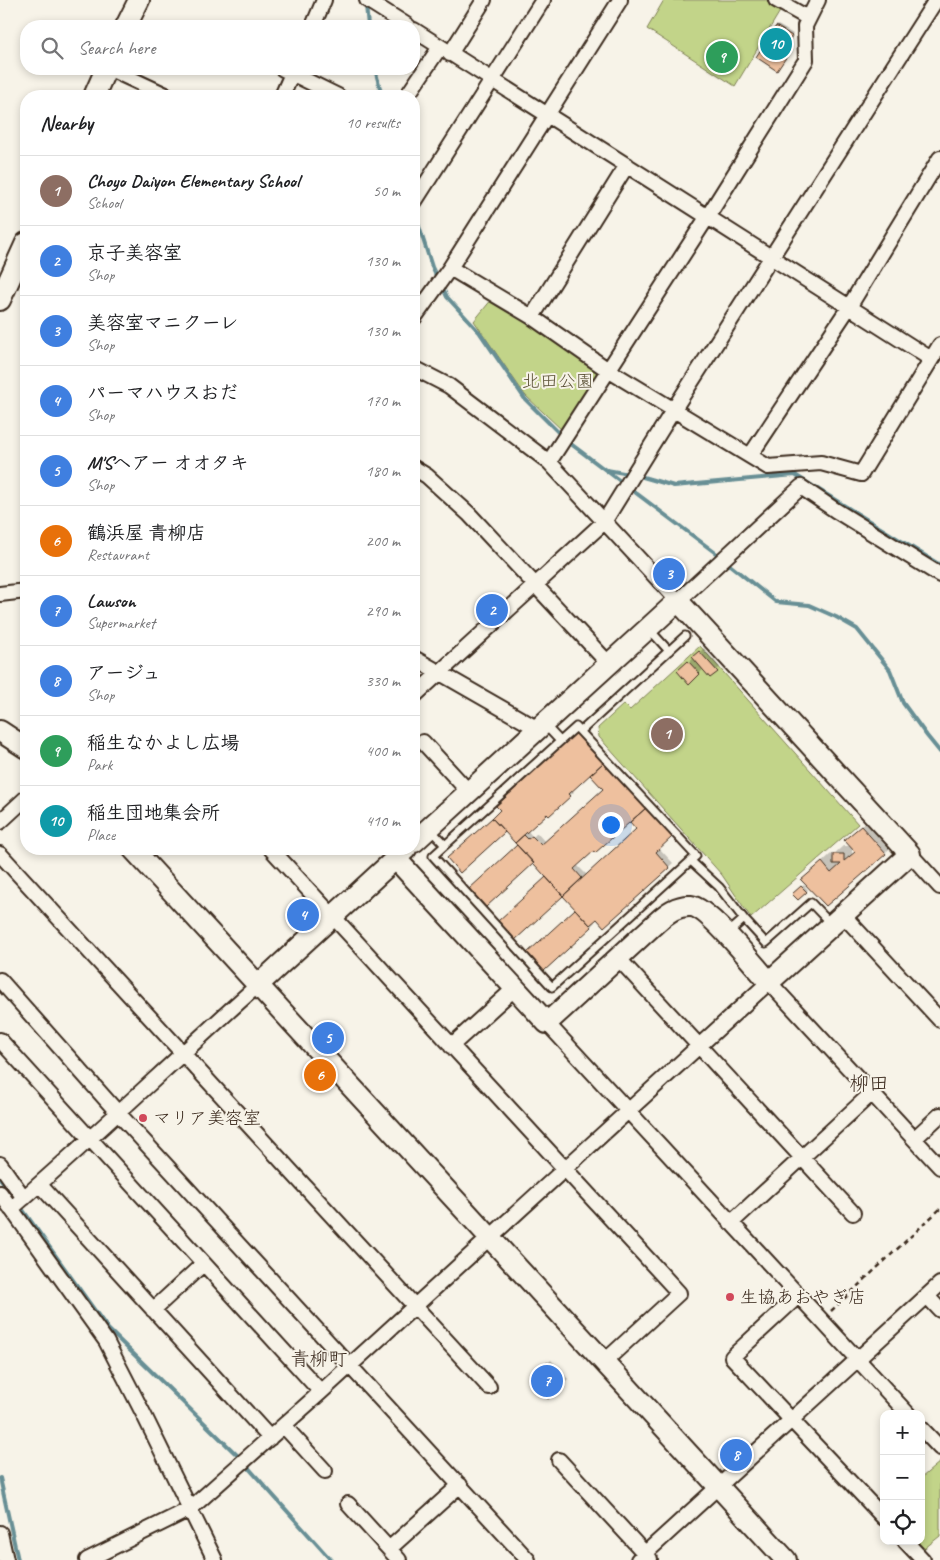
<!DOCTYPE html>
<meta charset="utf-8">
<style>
body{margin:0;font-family:Caveat,"Klee One",sans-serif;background:#f2f2f2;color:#202124}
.controls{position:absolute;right:15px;bottom:15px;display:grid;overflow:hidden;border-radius:10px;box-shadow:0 2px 8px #0003}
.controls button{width:45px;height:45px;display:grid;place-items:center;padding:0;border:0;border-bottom:1px solid #e0e0e0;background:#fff;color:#202124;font:25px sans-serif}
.you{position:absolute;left:610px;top:824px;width:18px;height:18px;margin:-12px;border:4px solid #fff;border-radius:50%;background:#1a73e8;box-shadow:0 0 0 8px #1a73e833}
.badge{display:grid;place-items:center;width:32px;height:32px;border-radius:50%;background:#d1495b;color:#fff;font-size:16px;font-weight:700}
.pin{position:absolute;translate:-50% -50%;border:2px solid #fff;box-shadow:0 1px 5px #0006}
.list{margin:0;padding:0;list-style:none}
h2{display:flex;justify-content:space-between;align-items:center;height:65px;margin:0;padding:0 20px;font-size:21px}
h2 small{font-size:16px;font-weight:400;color:#757577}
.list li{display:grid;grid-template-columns:32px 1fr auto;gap:15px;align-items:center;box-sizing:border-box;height:70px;padding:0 20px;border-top:1px solid #e0e0e0}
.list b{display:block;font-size:19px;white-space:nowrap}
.list p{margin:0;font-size:16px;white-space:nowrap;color:#757577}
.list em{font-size:16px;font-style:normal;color:#757577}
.icon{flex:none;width:28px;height:28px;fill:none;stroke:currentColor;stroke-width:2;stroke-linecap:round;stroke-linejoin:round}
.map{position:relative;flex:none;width:940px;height:1560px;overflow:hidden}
.search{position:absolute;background:#fff;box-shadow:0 2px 8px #0003;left:20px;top:20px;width:400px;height:55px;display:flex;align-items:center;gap:12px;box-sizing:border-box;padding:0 18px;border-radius:20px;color:#757577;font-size:19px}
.panel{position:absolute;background:#fff;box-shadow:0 2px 8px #0003;left:20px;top:90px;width:400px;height:765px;border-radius:20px}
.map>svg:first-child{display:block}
.green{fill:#c2d489;stroke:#7e7f54}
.shadow{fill:#0003;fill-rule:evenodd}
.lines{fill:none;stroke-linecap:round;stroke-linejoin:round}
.stream{stroke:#678f95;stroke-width:4}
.building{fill:#eec09e;stroke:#3b2a1e}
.lane-casing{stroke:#3b2a1e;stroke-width:11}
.street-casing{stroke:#3b2a1e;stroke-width:18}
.secondary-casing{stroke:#3b2a1e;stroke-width:24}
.path{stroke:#3b2a1e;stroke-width:2.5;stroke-dasharray:5 4;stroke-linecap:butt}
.lane{stroke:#f7f3e8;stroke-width:7}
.street{stroke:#f7f3e8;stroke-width:14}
.secondary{stroke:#f7f3e8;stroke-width:20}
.poi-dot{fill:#d1495b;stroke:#f7f3e8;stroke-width:2}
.labels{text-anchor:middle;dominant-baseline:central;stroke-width:4;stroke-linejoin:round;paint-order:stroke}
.park-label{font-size:18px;fill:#5d5439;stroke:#f7f3e8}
.poi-label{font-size:18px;fill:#3b2a1e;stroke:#f7f3e8;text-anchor:start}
.neighbourhood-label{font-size:19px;fill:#3b2a1e;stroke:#f7f3e8}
.quarter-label{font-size:20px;fill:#3b2a1e;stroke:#f7f3e8}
</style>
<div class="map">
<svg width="940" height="1560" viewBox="0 0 940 1560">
<rect width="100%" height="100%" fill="#f7f3e8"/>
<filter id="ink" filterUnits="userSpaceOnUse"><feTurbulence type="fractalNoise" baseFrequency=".02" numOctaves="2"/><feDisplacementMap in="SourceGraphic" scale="10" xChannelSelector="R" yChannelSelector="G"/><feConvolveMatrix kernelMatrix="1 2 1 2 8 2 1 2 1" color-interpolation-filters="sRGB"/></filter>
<g filter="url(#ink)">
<path class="green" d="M664 0H768L782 8 735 86 647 29Z
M492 299 603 372 564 432 525 395 474 321Z
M700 646 858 824 751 918 722 875 599 737 598 728 624 704 630 710Z
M940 1462V1536L920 1552 909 1541H921V1478Z"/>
<path class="shadow" d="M778 25 793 34 782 49 788 54 779 68 777 26Z
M704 648 720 667 711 676 704 669 689 683 679 672Z
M581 729 675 832 659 848 673 863 604 926 597 917 593 921 595 922 591 926 529 953 577 909 505 830 501 810ZM590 773 604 789 545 842 537 833 533 837 527 830 547 812 549 814 574 792 572 790ZM630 820 638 829 587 875 577 865Z
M870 818 894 845 826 904 811 872 831 854 834 859V854L843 846H851L854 832ZM852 847 856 851 852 855Z
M804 885 808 890 798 899 794 894Z
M551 1360 568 1379 548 1397 531 1379Z"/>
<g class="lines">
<path class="stream" d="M366 5 368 26
M375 69 382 96
M414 211 432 267 438 280
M442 286 447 297 480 333 525 399 562 436
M567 441 721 557
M607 470 629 474
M636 475 674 486 795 475 940 565
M726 562 776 602 809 605 836 617 857 629 890 670 903 703 927 736 940 752
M0 1178 16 1200
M20 1206 108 1329 237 1455 331 1560
M0 1478 18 1560"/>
</g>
<path class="building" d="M776 26 792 36 782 51 787 56 777 71 756 57Z
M699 651 718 672 710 678 692 657Z
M688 661 700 674 689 685 677 671Z
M576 732 604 762 569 794 571 796 549 816 547 814 515 843 492 818 500 810 496 806Z
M604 762 646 808 595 853 594 851 574 869 582 878 563 896 515 843 524 835 528 839 532 836 541 845 603 789 590 775Z
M646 808 672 837 656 852 670 868 604 927 597 919 590 925 563 896 636 829 630 822Z
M492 818 505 832 460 873 447 858Z
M861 826 886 854 826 906 801 880 822 862 831 873 841 864H833V854H844V861L855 852 844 840Z
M517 845 534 863 486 907 469 889Z
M546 877 563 896 515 940 498 921Z
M801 886 807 892 798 900 792 894Z
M575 909 592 927 544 971 527 953Z
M547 1362 565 1383 548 1399 529 1379Z"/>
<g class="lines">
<defs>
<path id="lane" d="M649 629 669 651
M545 725 560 741
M576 727 696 856 552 987 433 856Z
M581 731 685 636
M430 829 445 845
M691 861 719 887 744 919 766 943 811 903 831 924
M728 933 744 919"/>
<path id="street" d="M367 0 408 26
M620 0 450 268 532 317 608 370 768 467 821 463 861 474 940 345
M776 0 808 18
M313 26 324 0
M414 30 931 359
M450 54 484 0
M110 69 168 96
M283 69 338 96
M282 96 294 69
M407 96 440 47
M415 201 543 0
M532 317 627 165
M414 318 450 268
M414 368 449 386 549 462 678 601 801 487 835 510 940 575
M750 456 849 307 940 158
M549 462 708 216 806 60 805 26 818 0
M414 468 427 476 469 514 609 664
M0 594 26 591
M414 658 538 729
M414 696 604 522 674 409 936 0
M423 742 469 792
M0 822 26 798
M271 849 679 1293 604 1362
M0 854 489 1387
M910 854 940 887
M843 915 940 1020
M618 958 853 1213
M0 980 118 1113 528 1560
M547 1023 908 1414
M0 1040 321 1392
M451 1046 515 988
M914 1139 940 1115
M0 1164 24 1198
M40 1185 270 1438
M0 1193 106 1341 143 1413 215 1560
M11 1209C95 1136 175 1059 258 985
M731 1223 872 1093
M798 1296 732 1357 884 1518
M927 1296 940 1310
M153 1310 203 1264
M284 1426 325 1471
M921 1428 940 1448
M559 1460 650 1559
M348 1504 399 1560
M0 1533 6 1560
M905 1541 923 1560
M389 1549 460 1485
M87 1560 190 1509 321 1392 769 982 940 1167
M638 1560 940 1284"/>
<path id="secondary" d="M126 26 139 0
M94 96 106 69
M0 300 26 243
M0 731 26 748
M133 849 786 1560
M396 859 547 1023 657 922C667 913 677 905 691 906 707 907 756 967 769 982L910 854 678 601 414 842
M258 985 406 849"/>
</defs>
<use href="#lane" class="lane-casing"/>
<use href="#street" class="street-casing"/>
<use href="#secondary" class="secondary-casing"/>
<path class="path" d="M831 1311 940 1209"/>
<use href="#lane" class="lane"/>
<use href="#street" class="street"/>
<use href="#secondary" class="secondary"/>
</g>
</g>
<g class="poi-dot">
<circle cx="143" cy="1118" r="5"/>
<circle cx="730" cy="1297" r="5"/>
</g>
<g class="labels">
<g class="park-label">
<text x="558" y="381">北田公園</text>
</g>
<g class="poi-label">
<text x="153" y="1118">マリア美容室</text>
<text x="740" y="1297">生協あおやぎ店</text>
</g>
<g class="neighbourhood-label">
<text x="319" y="1359">青柳町</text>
</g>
<g class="quarter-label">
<text x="869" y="1083">柳田</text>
</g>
</g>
</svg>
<div class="controls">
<button>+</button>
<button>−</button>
<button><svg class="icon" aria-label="locate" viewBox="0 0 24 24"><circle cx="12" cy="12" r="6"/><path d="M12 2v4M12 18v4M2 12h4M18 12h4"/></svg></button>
</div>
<div class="you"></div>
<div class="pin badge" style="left:667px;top:734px;background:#8d6e63">1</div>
<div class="pin badge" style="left:492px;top:610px;background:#3f7fe0">2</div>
<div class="pin badge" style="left:669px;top:574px;background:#3f7fe0">3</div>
<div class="pin badge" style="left:303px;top:915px;background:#3f7fe0">4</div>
<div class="pin badge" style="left:328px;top:1038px;background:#3f7fe0">5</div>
<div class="pin badge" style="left:320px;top:1075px;background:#e8710a">6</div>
<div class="pin badge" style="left:547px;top:1381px;background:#3f7fe0">7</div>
<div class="pin badge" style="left:736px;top:1455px;background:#3f7fe0">8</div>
<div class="pin badge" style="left:722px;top:57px;background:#2e9e5b">9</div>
<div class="pin badge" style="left:776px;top:44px;background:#0f9aa8">10</div>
<div class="search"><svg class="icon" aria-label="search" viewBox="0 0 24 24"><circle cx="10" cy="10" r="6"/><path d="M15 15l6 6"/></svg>Search here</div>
<section class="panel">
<h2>Nearby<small>10 results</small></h2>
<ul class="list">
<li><span class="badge" style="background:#8d6e63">1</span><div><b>Choyo Daiyon Elementary School</b><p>School</p></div><em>50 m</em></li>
<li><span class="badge" style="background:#3f7fe0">2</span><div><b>京子美容室</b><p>Shop</p></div><em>130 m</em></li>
<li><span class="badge" style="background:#3f7fe0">3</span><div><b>美容室マニクーレ</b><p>Shop</p></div><em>130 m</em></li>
<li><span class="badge" style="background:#3f7fe0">4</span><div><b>パーマハウスおだ</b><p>Shop</p></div><em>170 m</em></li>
<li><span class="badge" style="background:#3f7fe0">5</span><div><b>M'Sヘアー オオタキ</b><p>Shop</p></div><em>180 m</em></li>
<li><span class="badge" style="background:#e8710a">6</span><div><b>鶴浜屋 青柳店</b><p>Restaurant</p></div><em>200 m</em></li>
<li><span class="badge" style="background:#3f7fe0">7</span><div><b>Lawson</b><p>Supermarket</p></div><em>290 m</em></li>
<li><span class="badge" style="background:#3f7fe0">8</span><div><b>アージュ</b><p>Shop</p></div><em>330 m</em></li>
<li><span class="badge" style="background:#2e9e5b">9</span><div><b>稲生なかよし広場</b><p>Park</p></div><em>400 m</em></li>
<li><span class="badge" style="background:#0f9aa8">10</span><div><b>稲生団地集会所</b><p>Place</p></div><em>410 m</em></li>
</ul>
</section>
</div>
